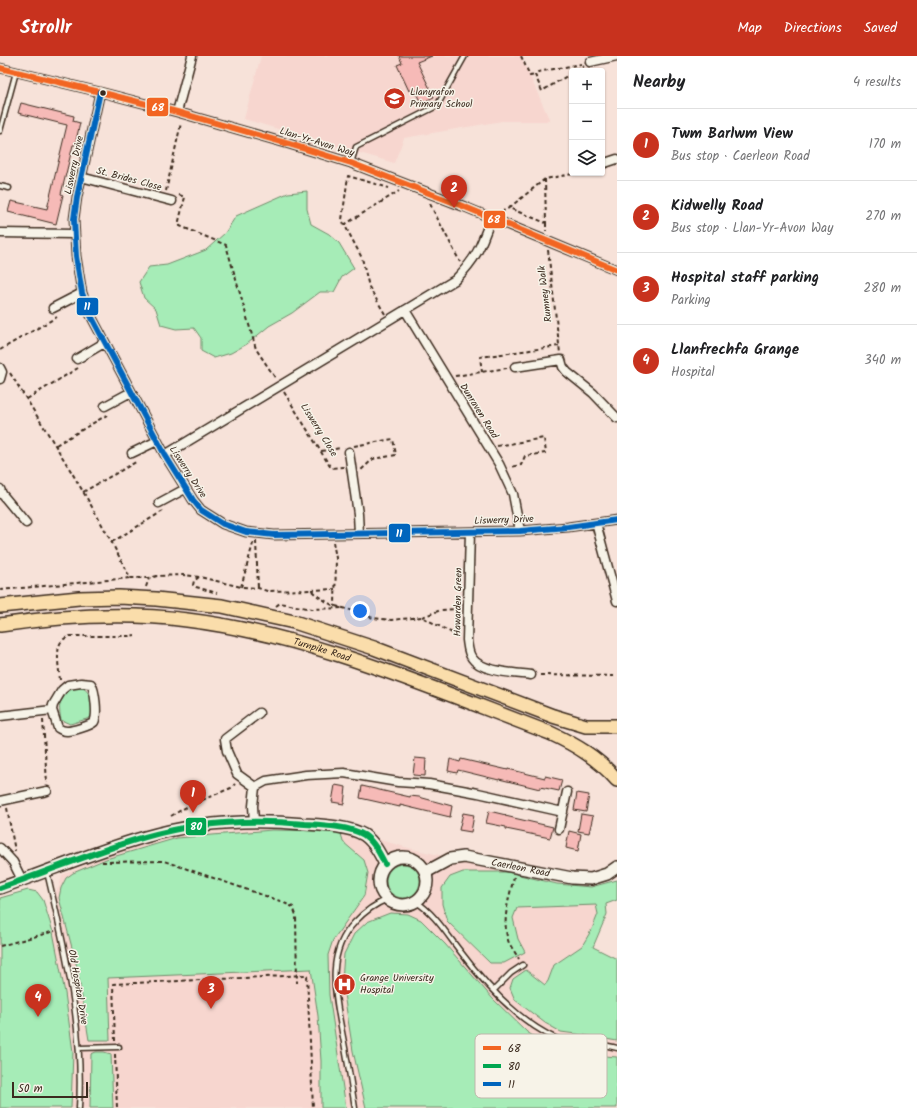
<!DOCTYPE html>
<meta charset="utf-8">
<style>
body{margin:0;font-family:Kalam,sans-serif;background:#f2f2f2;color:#202124}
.controls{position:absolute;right:12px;top:12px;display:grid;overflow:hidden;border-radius:4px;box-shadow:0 1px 3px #0004}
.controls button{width:36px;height:36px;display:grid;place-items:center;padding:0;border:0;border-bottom:1px solid #e0e0e0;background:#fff;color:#202124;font:20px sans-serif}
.scale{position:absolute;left:12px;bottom:10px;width:76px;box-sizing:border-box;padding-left:4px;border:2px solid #3b2a1e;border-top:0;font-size:11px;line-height:14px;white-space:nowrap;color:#3b2a1e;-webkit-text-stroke:3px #f7f3e8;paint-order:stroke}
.you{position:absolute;left:360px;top:555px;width:14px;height:14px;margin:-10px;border:3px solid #fff;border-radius:50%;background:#1a73e8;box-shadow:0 0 0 6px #1a73e833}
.badge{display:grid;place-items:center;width:26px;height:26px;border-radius:50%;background:#c8321e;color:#fff;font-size:13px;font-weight:700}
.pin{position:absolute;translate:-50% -33px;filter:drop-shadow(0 1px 2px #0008)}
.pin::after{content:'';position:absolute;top:21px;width:14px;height:12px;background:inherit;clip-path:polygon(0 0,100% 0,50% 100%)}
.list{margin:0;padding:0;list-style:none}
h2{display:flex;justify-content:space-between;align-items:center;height:52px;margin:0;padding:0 16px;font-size:17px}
h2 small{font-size:13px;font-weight:400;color:#757577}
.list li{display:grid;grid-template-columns:26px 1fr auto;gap:12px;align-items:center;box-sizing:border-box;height:72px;padding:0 16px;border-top:1px solid #e0e0e0}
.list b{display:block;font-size:15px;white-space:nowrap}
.list p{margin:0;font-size:13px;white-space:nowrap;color:#757577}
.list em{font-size:13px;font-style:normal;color:#757577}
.icon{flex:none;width:22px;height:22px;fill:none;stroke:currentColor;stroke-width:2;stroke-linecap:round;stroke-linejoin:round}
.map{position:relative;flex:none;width:617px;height:1052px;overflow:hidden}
header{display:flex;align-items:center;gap:24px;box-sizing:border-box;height:56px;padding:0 20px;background:#c8321e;color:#fff}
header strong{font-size:19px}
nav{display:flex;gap:22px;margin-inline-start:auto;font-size:14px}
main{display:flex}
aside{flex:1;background:#fff}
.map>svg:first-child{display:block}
.built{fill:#f7d6cf}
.green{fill:#a6ecb7;stroke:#708b6a}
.building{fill:#f6bab7;stroke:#3b2a1e}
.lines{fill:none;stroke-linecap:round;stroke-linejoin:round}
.service-casing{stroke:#3b2a1e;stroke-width:7}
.minor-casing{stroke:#3b2a1e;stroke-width:11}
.secondary-casing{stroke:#3b2a1e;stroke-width:14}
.trunk-casing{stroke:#3b2a1e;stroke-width:16}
.path{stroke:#3b2a1e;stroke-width:2;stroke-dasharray:4 3;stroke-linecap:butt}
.service{stroke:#f7f3e8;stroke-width:4}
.minor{stroke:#f7f3e8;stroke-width:8}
.secondary{stroke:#f7f3e8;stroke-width:11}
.trunk{stroke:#faddab;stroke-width:13}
.bus-1-casing{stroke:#f7f3e8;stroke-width:9}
.bus-2-casing{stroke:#f7f3e8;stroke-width:9}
.bus-3-casing{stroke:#f7f3e8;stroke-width:9}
.bus-1{stroke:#f26522;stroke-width:6}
.bus-2{stroke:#00a651;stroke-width:6}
.bus-3{stroke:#0065bd;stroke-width:6}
.bus-dot{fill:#3b2a1e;stroke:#f7f3e8;stroke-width:1.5}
.labels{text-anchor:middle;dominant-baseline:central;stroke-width:3;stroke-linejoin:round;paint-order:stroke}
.poi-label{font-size:10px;fill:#3b2a1e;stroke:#f7f3e8;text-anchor:start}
.street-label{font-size:10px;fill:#3b2a1e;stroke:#f7f3e8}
.key{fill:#f7f3e8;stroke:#bfb7ab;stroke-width:1}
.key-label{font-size:11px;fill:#3b2a1e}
.line-badge{stroke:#f7f3e8;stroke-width:1.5}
.badge-label{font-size:11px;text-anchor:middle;font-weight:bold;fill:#fff}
</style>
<header>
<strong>Strollr</strong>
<nav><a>Map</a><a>Directions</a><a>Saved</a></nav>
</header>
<main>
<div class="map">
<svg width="617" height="1052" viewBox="0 0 617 1052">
<rect width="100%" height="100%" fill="#f7e2d9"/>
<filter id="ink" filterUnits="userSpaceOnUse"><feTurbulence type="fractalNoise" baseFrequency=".025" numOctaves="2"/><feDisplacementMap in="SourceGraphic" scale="8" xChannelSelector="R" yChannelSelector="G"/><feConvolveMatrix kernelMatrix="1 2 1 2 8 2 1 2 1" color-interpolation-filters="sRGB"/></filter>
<g filter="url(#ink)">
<path class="built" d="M261 0H521L550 65H502L404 82 394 107 244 63Z
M235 772H269L328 775 363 779 412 793 475 807 530 823 557 828 591 831 599 829 607 858 593 891 617 903V1052H0V890L53 876 59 871 52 841 59 831 62 819 74 814 100 802 170 781Z"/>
<path class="green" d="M307 135V153L311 168 329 178 339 187 354 212 342 221 334 236H320L292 257 269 270 247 288 231 297 214 302 201 295V282L194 272 176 273 161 269 156 253 144 242 139 226 149 211 167 209 206 194 225 177 236 160 288 137Z
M79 631C92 633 95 652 90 662L70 668 61 664C58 646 59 647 71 632Z
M272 774 328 775 341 777 343 786 364 804 368 817 364 840 333 884 328 899 329 939 346 1052H321V1005L318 960 311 913 108 922 110 984H89L77 911 59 842 61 832 66 822 73 817 106 803 177 782Z
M386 825a17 17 0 1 1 34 0a17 17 0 1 1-34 0Z
M463 816H507L557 828 591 831 617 824V844L606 848 607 858 593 891 617 903V985L583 979 561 976 545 967 515 944 510 932 513 923 526 914 545 929 548 925 554 909 582 890 592 873 598 858 596 849 517 852 513 862 518 883 525 896 504 907H490L447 865 442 848V832L450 821Z
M28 834 37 836 43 844 53 876 65 937 73 996 71 1052H0V842Z
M390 857 408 858 421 864 445 888 493 943 527 976 542 986 560 994 580 998 617 1001V1052H366L353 995 342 925 344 898 354 878 367 866Z
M96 996H104L111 998 113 1052H90L91 998Z"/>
<path class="building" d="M399 0H432L417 6 434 41 421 47 414 33 409 35 397 9 402 7Z
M21 47 74 60 73 65 80 67 75 89H73L61 138 63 139 56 168 8 156 11 145 47 153 67 69 18 57Z
M415 702 426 703 425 720 413 719Z
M450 703 460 706 461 703 508 714V713L545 722V720L562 724 559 735 540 731V733L499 723V724L458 714 457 717 448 715Z
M335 729 346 731 344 748 332 746Z
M362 730 410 741V740L419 741 452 750 450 761 400 749V751L360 742Z
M577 737 589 739 586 756 574 754Z
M489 755 506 759 505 760 553 771 550 782 506 773V771L486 767Z
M463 757 474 759 471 776 459 774Z
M581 758 593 760 589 777 578 775Z
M569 775 581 778 578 795 566 792Z"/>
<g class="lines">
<defs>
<path id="service" d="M0 75 16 16
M351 107 356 91 437 50 465 0
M0 130 9 132
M47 816C65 893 84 972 79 1052
M415 845C434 857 446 877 460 895 484 927 519 966 557 983 569 988 583 986 596 988 603 989 610 990 617 992
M494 934 511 917 523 909
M79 992 119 991
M355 1052C351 1027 347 1001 342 976 335 938 325 897 355 866 365 855 375 848 388 843"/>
<path id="minor" d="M590 6 617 0
M0 12 100 36 177 56 289 88 351 107 465 151 617 214
M100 36 77 141 74 163 76 200 82 237 90 258 165 399 193 444 201 454 223 468 246 476 274 479 520 475 568 471 617 464
M177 56 192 0
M602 108 617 103
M81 121 172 145
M0 177 74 178
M53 252 82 237
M405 254 499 408 513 438 520 475
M77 303 104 287
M515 311 561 304 563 311 567 316 593 337 617 362
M0 312 2 316 0 323
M105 350 131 336
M349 396 358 458 359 477
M132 397 157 385
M165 399 455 224C477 202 481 190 491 162
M0 433 2 438 26 467
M159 447 185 433
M596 467 617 545
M470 476 467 584C468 591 468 597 472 602 481 616 516 617 531 619
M81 627 91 628C95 634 98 659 94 666 90 670 72 675 67 675 63 675 61 674 58 672L52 654 53 649 62 634 68 629Z
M0 660 52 654
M255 731 237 718 227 695 225 683 259 657
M0 745 47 735
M254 766 253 750 255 731 266 725 306 719 344 717 398 726 429 728 478 737 563 756
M559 773 567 736
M0 792 13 806 22 824"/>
<g id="secondary">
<circle cx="403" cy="825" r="24"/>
<path id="s1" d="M426 816 450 803 464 801 572 822 591 823 607 818 617 811"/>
<path d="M0 832C49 815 96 795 145 781 196 766 252 763 305 768 321 769 349 770 364 779 374 786 380 798 385 808"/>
</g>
<g id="trunk">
<path d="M0 550 79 542 119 541 156 543 222 550 294 566 374 592 553 660 586 670H617"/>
<path id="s2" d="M0 569C62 560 124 556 187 564 311 579 433 633 550 677 576 689 598 702 617 724"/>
</g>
</defs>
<use href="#service" class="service-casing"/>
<use href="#minor" class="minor-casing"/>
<use href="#secondary" class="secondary-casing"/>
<use href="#trunk" class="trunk-casing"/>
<path class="path" d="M521 0 530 20 535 19
M576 15 584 10
M572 17 542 35 535 19 538 16 581 8
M545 123 546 167 509 152 545 123 578 117
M166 135 181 67
M179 139 185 141 179 165 180 170 226 189 256 293 276 323
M430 148 460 206
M501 156 509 152
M546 167V175
M344 169 399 135
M548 194 560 297
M385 258 369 231 362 202 342 164 348 120 389 132
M0 294 57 261
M482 316 480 301 559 290
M10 317C52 384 95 451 130 522H148
M455 320 507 312
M284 336 331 412 344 411
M27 343 78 312
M56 389 107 359
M354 390 393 383 396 399 373 403 361 414
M497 390 544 382 546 397 525 400 521 409 510 411
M321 395 341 392
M83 436 136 406
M256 485 258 532
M112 486 163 455
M333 486 336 502 335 550
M199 521 194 525 193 529 196 531 217 537
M146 531 149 522 157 520 183 519 200 521 241 531 258 532 267 535 311 534 316 539 332 549 354 555 373 562 391 564 422 561 458 580
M241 531 254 484
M0 534 130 522
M311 534 335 533
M276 550 280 547 312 553 342 552
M422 561 441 554 459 553
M540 619 617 620
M60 624C59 615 55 591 62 585 64 582 68 581 70 580H129L135 579
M43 664 47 727
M7 752 15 795
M171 760 190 749 231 732 235 728
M102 806 164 805 280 845 293 851 296 859 297 927
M514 821C509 842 501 866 509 887 512 892 516 898 519 903
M0 890 55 875
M115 985 113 928 307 919 313 1052
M115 998 117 1052"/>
<use href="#service" class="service"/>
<use href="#minor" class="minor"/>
<use href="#secondary" class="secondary"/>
<use href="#trunk" class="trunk"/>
<defs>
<path id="bus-1" d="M0 12 100 36 177 56 289 88 351 107 465 151 617 214"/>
<path id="bus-2" d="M0 832C49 815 96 795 145 781 196 766 252 763 305 768 321 769 349 770 364 779 374 786 380 798 385 808"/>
<path id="bus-3" d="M100 36 77 141 74 163 76 200 82 237 90 258 165 399 193 444 201 454 223 468 246 476 274 479 520 475 568 471 617 464"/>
</defs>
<use href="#bus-1" class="bus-1-casing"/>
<use href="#bus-2" class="bus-2-casing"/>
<use href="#bus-3" class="bus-3-casing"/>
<use href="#bus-1" class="bus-1"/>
<use href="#bus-2" class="bus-2"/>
<use href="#bus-3" class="bus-3"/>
</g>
</g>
<defs>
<symbol id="school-disc" viewBox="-11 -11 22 22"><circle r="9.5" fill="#c8321e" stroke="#f7f3e8"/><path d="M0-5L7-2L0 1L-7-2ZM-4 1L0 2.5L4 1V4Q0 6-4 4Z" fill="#fff"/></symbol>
<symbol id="hospital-disc" viewBox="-11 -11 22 22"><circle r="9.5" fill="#c8321e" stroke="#f7f3e8"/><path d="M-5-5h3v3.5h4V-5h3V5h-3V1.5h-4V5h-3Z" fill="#fff"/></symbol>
</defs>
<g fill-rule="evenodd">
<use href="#school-disc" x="382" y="30" width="25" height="25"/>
<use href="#hospital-disc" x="332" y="916" width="25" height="25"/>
</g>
<circle class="bus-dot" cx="103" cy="37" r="3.5"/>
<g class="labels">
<g class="poi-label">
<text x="410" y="36">Llanyrafon<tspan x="410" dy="12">Primary School</tspan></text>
<text x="360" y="922">Grange University<tspan x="360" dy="12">Hospital</tspan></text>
</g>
<g class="street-label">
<text transform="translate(317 86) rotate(17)">Llan-Yr-Avon Way</text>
<text transform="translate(74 109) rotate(-78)">Liswerry Drive</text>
<text transform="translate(129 123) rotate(15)">St. Brides Close</text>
<text transform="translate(545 238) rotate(-97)">Rumney Walk</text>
<text transform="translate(479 355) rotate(58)">Dunraven Road</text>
<text transform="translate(319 374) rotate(58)">Liswerry Close</text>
<text transform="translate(188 416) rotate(57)">Liswerry Drive</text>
<text transform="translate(504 464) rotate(-2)">Liswerry Drive</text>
<text transform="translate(458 546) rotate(-89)">Hawarden Green</text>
<text stroke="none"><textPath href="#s2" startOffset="326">Turnpike Road</textPath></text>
<text stroke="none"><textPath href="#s1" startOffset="99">Caerleon Road</textPath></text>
<text transform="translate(78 931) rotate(80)">Old Hospital Drive</text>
</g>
</g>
<rect x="475" y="978" width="132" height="64" rx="6" class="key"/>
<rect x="483" y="990" width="18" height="4" fill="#f26522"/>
<rect x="483" y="1008" width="18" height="4" fill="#00a651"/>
<rect x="483" y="1026" width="18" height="4" fill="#0065bd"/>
<g class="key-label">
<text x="508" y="996">68</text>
<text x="508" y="1014">80</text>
<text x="508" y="1032">11</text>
</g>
<g class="line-badge">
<rect x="146" y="41" width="23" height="20" rx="4" fill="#f26522"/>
<rect x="483" y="154" width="23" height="19" rx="4" fill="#f26522"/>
<rect x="76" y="241" width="23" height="19" rx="4" fill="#0065bd"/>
<rect x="388" y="467" width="23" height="20" rx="4" fill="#0065bd"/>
<rect x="185" y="761" width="22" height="19" rx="4" fill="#00a651"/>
</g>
<g class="badge-label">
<text x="158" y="55">68</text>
<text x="494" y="167">68</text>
<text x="87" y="254">11</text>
<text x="399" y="481">11</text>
<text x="196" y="774">80</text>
</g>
</svg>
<div class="controls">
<button>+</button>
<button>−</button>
<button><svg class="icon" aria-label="layers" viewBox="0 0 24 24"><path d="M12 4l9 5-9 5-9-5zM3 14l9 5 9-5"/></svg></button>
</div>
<div class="scale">50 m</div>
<div class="you"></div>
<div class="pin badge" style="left:193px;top:757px">1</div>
<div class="pin badge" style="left:454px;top:152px">2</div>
<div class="pin badge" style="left:211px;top:953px">3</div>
<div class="pin badge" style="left:38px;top:961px">4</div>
</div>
<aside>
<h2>Nearby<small>4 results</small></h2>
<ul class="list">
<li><span class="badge">1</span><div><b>Twm Barlwm View</b><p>Bus stop · Caerleon Road</p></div><em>170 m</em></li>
<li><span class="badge">2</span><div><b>Kidwelly Road</b><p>Bus stop · Llan-Yr-Avon Way</p></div><em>270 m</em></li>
<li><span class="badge">3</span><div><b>Hospital staff parking</b><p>Parking</p></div><em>280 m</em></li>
<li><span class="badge">4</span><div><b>Llanfrechfa Grange</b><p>Hospital</p></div><em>340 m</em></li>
</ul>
</aside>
</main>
